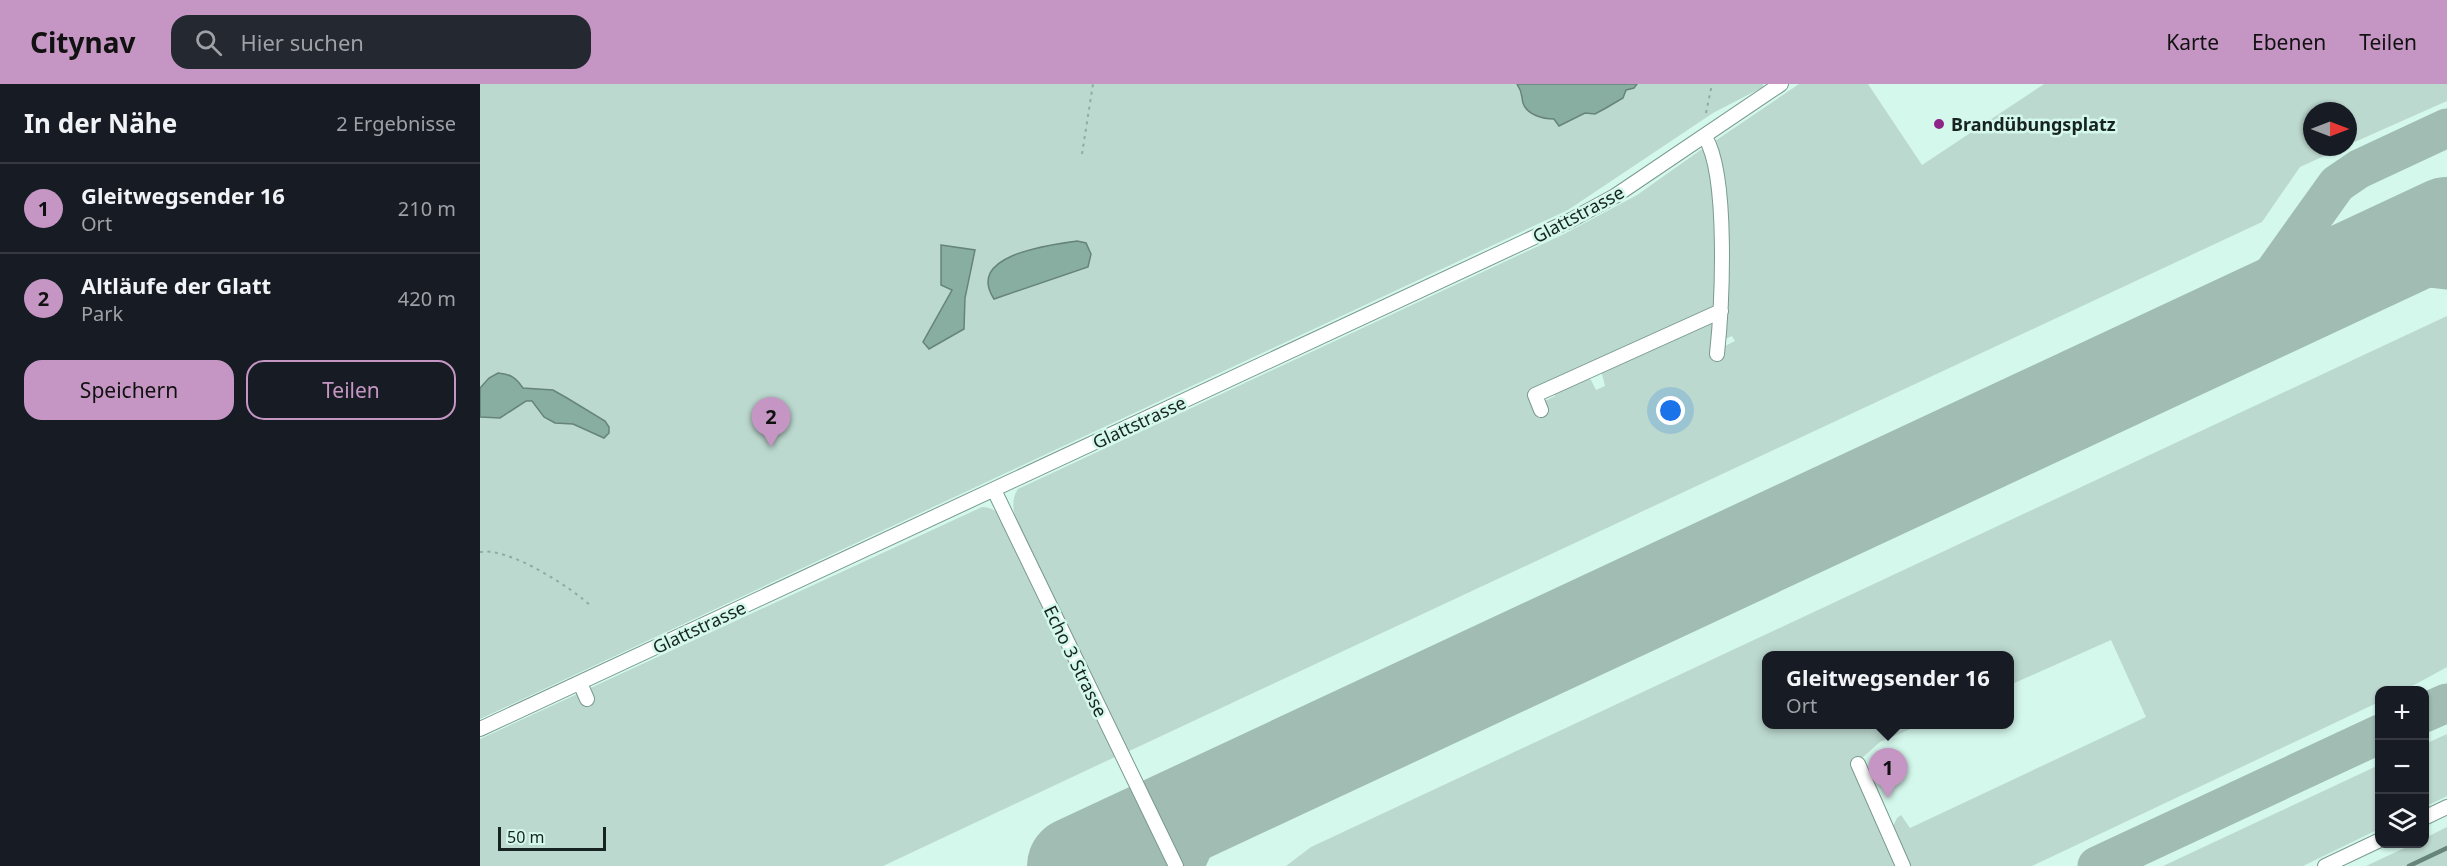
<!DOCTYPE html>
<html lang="de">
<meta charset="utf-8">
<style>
body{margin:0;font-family:"Noto Sans",sans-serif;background:#242831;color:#f1f3f6}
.controls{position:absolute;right:18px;bottom:18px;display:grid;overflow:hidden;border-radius:12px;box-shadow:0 2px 4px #0004}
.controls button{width:54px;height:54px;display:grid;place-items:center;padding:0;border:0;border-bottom:2px solid #363941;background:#171b24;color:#f1f3f6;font:30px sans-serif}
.compass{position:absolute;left:1823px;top:18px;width:54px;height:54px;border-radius:50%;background:#171b24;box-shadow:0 2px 4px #0004;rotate:90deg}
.scale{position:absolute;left:18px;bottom:15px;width:108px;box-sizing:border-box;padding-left:6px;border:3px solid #172320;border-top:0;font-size:16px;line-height:21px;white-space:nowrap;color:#172320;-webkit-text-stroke:4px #d5f8ec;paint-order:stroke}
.you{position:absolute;left:1191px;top:327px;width:21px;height:21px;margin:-15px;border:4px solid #fff;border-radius:50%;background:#1a73e8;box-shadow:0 0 0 9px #1a73e833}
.badge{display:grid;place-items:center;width:39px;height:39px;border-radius:50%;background:#c596c4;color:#111;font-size:20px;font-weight:700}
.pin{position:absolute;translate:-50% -50px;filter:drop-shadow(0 2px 3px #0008)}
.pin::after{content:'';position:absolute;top:32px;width:21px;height:18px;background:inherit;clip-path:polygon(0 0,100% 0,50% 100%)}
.popup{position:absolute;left:1282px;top:567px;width:252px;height:78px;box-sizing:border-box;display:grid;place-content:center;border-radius:12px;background:#171b24;filter:drop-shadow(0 2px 4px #0005);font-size:20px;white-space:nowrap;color:#9ea1a6}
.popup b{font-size:22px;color:#f1f3f6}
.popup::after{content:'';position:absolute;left:50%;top:100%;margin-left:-12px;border:12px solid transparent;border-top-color:#171b24}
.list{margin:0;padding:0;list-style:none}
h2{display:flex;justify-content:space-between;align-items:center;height:78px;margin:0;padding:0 24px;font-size:26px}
h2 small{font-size:20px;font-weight:400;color:#9ea1a6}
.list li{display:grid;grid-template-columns:39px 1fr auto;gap:18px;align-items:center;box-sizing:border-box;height:90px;padding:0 24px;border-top:2px solid #363941}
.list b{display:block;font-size:22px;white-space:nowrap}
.list p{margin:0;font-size:20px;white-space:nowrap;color:#9ea1a6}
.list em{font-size:20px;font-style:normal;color:#9ea1a6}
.actions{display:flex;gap:12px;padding:18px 24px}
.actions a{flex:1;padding:14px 0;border:2px solid #c596c4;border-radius:18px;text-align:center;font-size:21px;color:#c596c4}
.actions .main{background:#c596c4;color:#111}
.icon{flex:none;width:33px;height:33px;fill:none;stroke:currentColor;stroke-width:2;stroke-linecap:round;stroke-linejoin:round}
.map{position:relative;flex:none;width:1967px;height:782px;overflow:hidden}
header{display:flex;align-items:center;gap:36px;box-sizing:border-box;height:84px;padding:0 30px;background:#c596c4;color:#111}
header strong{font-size:28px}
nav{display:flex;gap:33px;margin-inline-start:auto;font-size:21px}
.search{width:420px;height:54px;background:#242831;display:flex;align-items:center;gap:15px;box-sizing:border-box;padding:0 21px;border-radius:18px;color:#9ea1a6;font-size:22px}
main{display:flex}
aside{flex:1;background:#171b24}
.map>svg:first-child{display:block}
.green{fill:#bcd9cf}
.water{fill:#88ada1;stroke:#66847a;stroke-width:1.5}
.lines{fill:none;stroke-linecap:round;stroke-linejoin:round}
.stream{stroke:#66847a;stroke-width:4.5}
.taxiway{stroke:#a0bcb3;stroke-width:39}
.runway{stroke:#a0bcb3;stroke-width:98}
.minor-casing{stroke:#799a8f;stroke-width:16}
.path{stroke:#90aba2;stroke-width:2;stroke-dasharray:3 4.5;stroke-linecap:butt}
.minor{stroke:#fff;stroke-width:14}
.poi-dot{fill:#8f2488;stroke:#d5f8ec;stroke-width:2}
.labels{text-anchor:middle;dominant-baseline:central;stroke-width:5;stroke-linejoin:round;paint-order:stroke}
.poi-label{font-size:18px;font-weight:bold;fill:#172320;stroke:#d5f8ec;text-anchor:start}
.street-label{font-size:18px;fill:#172320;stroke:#d5f8ec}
</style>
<header>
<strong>Citynav</strong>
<div class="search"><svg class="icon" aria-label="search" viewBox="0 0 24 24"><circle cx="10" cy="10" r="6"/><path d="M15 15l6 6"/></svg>Hier suchen</div>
<nav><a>Karte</a><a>Ebenen</a><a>Teilen</a></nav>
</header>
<main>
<aside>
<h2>In der Nähe<small>2 Ergebnisse</small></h2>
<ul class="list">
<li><span class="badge">1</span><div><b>Gleitwegsender 16</b><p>Ort</p></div><em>210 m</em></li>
<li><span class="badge">2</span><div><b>Altläufe der Glatt</b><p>Park</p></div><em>420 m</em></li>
</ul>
<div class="actions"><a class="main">Speichern</a><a>Teilen</a></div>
</aside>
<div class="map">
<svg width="1967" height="782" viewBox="0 0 1967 782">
<rect width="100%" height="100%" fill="#d5f8ec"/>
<path class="green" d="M0 0H1283V3L1233 29 1088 126 0 635Z
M1319 0H1388L1442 81 1564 0H1967V17L1868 61V27H1832V63H1864L1820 83 1782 138 645 669 537 439C533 428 531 414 538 405L1084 150 1157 111 1222 65H1225L1229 70 1237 140 1234 225 1050 309 1060 331 1067 328 1063 318 1075 312 1073 306 1107 293 1111 296 1116 306 1125 302 1121 286 1226 237H1234L1241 264 1255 257 1252 252 1241 257 1244 140 1235 57Z
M1967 232V583L1925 606H1900L1899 618 1552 782H1427L1412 744 1417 734 1421 731 1430 744 1666 633 1631 556 1530 601V572H1286V640L1440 641 1400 658 1373 682 1419 782H806L831 763Z
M502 423C514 423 521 431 527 441L635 673 403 782H0V655Z
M1967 650V712L1945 723V660Z
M1899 681V745L1823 782H1683Z
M1967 743V782H1886L1933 760H1944L1945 754Z"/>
<path class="water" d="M1037 0H1157L1154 4 1146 6 1143 14 1126 24 1115 30 1105 29 1079 42 1074 35C1063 35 1047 31 1043 19 1041 11 1043 9 1037 0Z
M597 157 606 159 611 170 608 183 514 215C485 171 569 161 597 157Z
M461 161 495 166 485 214 484 245 449 265 443 258 472 206 461 201Z
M18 289C31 290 36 294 43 304L73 306 87 314 125 337 129 343V349L124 354 93 340 75 339 64 333 52 317H46L20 334 0 333V304L9 294Z"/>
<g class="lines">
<path class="stream" d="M1929 782 1967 764"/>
<path class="taxiway" d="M1836 203C1878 184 1922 179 1967 186
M1736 250 1753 239 1767 226 1857 100 1879 85 1967 44
M1944 629 1967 619
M705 782C718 745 744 720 776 698
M1617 782 1900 650"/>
<path class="runway" d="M596 782 1967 142"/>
<defs>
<path id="minor" d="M1225 53C1249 91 1242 223 1237 270
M1061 326 1055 311 1241 227
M514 406 696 782
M100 599 107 615
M0 645 1091 136 1135 112 1301 0
M1378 680 1423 782
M1944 734 1967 723
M1845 782 1900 756"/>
</defs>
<use href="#minor" class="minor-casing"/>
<path class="path" d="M1226 29 1232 0
M602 70 613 0
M0 468C29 463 91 503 112 523"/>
<use href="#minor" class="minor"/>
</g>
<circle class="poi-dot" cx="1459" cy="40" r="6"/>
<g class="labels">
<g class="poi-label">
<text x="1471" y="40">Brandübungsplatz</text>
</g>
<g class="street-label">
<text transform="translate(1098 130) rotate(-28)">Glattstrasse</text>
<text transform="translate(659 338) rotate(-25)">Glattstrasse</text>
<text transform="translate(219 543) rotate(-25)">Glattstrasse</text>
<text transform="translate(596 577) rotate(64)">Echo 3 Strasse</text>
</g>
</g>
</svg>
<div class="controls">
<button>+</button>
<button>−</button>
<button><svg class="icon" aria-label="layers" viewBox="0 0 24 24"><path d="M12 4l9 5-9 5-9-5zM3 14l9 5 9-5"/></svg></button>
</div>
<svg class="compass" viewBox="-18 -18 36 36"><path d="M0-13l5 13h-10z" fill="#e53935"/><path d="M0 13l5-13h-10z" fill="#9ea1a6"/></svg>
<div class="scale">50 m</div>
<div class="you"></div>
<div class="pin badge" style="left:1408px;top:714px">1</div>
<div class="popup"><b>Gleitwegsender 16</b>Ort</div>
<div class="pin badge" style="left:291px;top:363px">2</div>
</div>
</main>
